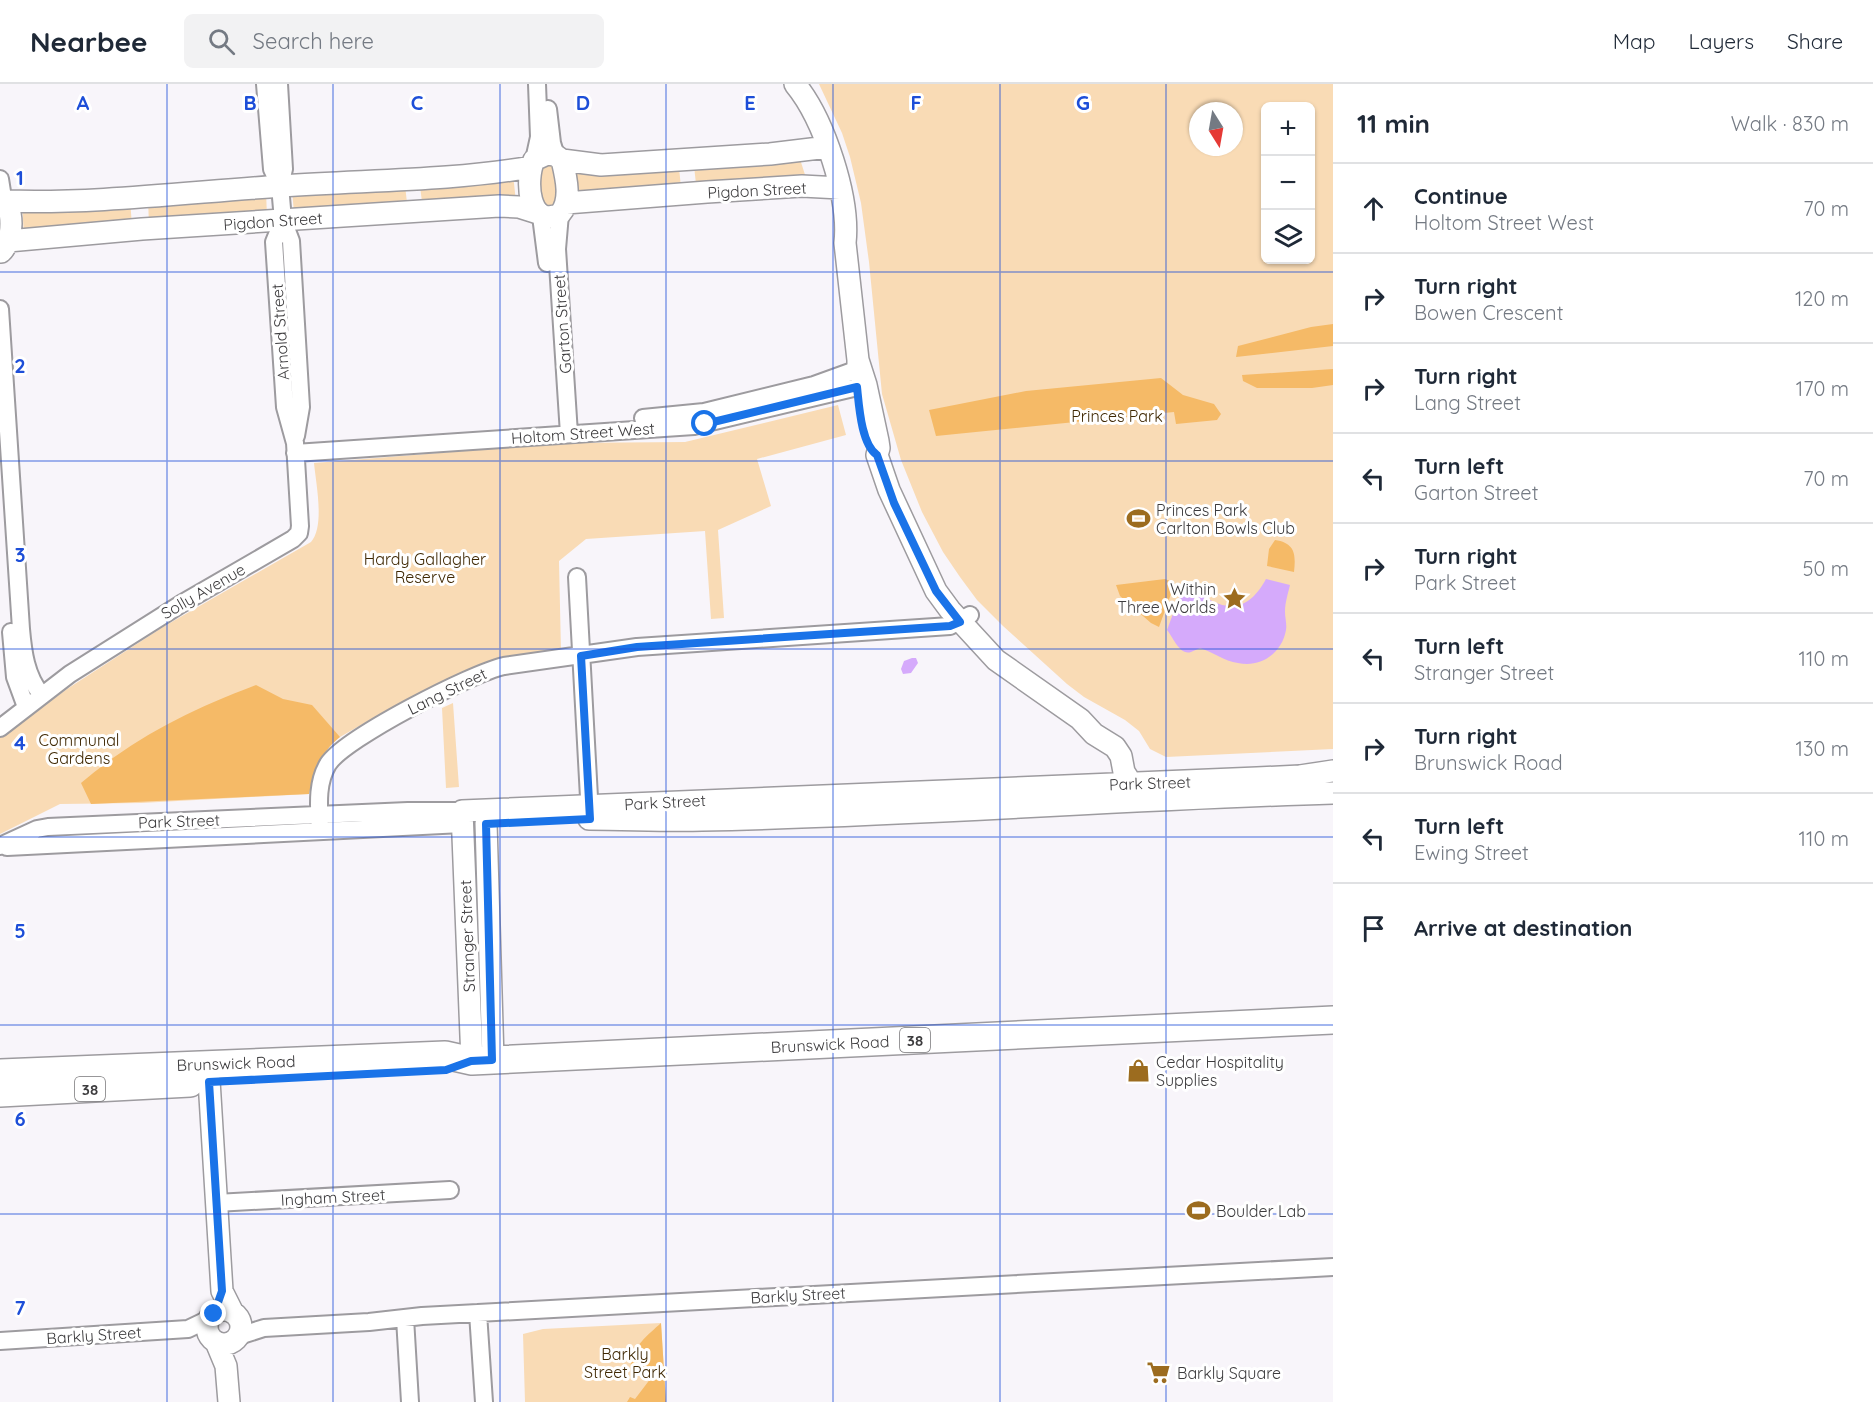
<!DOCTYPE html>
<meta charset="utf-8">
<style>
body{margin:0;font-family:Quicksand,sans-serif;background:#f2f2f3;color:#1f2937}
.controls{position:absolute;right:18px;top:18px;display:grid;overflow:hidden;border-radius:9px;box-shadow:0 2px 4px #0004}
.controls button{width:54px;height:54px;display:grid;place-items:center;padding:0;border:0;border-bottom:2px solid #e0e1e3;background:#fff;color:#1f2937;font:30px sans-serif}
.compass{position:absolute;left:1189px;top:18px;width:54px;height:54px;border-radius:50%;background:#fff;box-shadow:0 2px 4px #0004;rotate:169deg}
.stop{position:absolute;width:18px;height:18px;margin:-14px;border:4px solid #1a73e8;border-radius:50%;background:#fff}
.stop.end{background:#1a73e8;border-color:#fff;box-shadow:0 2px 6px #0008}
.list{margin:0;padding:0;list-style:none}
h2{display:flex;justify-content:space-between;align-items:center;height:78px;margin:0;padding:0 24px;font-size:26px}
h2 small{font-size:20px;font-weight:400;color:#747a83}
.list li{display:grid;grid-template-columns:39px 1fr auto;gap:18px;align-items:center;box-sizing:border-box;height:90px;padding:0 24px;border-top:2px solid #e0e1e3}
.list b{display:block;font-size:22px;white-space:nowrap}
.list p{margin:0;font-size:20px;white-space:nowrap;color:#747a83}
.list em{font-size:20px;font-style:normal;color:#747a83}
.icon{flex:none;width:33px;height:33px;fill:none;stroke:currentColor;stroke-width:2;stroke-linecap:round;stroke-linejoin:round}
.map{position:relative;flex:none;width:1333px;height:1318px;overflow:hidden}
header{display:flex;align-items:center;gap:36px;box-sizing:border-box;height:84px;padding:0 30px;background:#fff;border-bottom:2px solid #e0e1e3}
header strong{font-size:28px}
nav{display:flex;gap:33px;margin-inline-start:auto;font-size:21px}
.search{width:420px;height:54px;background:#f2f2f3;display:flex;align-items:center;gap:15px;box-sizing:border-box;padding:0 21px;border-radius:9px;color:#747a83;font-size:22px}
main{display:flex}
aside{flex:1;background:#fff}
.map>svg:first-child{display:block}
.green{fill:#f9dbb5;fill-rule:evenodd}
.forest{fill:#f5ba67}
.water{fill:#d5aafb}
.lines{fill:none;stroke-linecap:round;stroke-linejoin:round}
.minor-casing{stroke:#9d9b9f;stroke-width:20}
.tertiary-casing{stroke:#9d9b9f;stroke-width:24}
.primary-casing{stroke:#9d9b9f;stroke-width:30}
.minor{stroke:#fff;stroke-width:16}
.tertiary{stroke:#fff;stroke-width:21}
.primary{stroke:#fff;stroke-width:27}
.route{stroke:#1a73e8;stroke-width:8}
.grid{fill:none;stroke:#1d4ed8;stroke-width:1.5;stroke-opacity:0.55}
.labels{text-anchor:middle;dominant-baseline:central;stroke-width:6;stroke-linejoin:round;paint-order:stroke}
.shield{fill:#fff;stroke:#777678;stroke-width:1.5}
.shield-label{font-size:15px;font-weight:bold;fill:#3d3c3e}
.street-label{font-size:16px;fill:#3d3c3e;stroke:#fff}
.park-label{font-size:16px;fill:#3f2803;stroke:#fff}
.poi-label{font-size:16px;fill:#3d3c3e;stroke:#fff;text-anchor:start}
.grid-label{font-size:20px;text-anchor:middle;font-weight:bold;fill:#1d4ed8;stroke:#fff;stroke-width:6;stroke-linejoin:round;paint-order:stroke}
</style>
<header>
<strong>Nearbee</strong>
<div class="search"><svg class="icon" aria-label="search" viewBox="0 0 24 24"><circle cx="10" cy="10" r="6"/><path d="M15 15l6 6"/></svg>Search here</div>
<nav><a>Map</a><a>Layers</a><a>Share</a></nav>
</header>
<main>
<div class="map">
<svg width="1333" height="1318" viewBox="0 0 1333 1318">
<rect width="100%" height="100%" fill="#f8f5fa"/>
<path class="green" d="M819 0H1333V665L1166 673 1150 665 1139 647 1125 636 1084 613 1067 600 1003 542 977 516 960 493 943 468 922 428 901 376 882 310 869 178 861 119 850 73 842 49ZM1266 22H1310V176H1266ZM1198 27H1234V63H1198Z
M799 72 807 97 696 100 694 82Z
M541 81H554L557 88V120L549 124 539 115Z
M679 84 681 103 575 112 574 88Z
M513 90 516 118H422L420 102Z
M405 101 407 119 294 129 292 106Z
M266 107 267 133 149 141 148 115Z
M130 115 132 142 24 151 22 121Z
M838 321 846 351 757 375 771 422 718 446 724 534 711 535 705 447 586 455 559 477 561 568 436 602 387 626 340 653 330 661 320 676 313 691 309 710 141 719 60 720 0 750V654L67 605 163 543 311 458C325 442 316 400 314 379L564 359 685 358Z
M453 619 459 703 446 704 442 624Z
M661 1239 666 1318H525L523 1250 543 1245Z"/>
<path class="forest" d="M1333 240V262L1236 273 1238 262 1311 243Z
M1333 285V301L1312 304H1257L1243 297 1242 291Z
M1161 294 1183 311 1214 320 1221 330 1217 336 1176 340 1174 328 936 352 929 326 1026 307Z
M1275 456C1295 459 1296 470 1294 488L1267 482 1269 465Z
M1165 495 1175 499 1159 543 1151 539 1120 512 1116 501Z
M256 601 283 615 312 621 340 653C321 668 314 687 309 710L91 720 81 699C137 652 188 627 256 601Z
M661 1239 666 1318H627L630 1313 635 1315 651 1294 639 1285H631C629 1265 648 1251 661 1239Z"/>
<path class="water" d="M1266 495 1290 501C1288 510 1285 518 1285 528 1285 534 1287 540 1286 546 1282 569 1261 584 1238 579 1224 577 1213 568 1200 564 1197 565 1194 567 1191 568 1180 572 1173 553 1167 546L1184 500C1195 504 1202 512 1212 517 1238 530 1254 517 1266 495Z
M912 574H916L918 579 911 589 903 590 901 585 904 577Z"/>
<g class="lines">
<defs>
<path id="minor" d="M265 0 272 85 280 102
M279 0 284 85 280 102 283 136 291 157 301 323 296 352
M548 25 552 59 556 72
M534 76 539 53 537 0
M0 95 3 114
M560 130 557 165 569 350
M541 132 547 179
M0 225 21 545C23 568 26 592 41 610
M643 334 704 328 814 301 861 284
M295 369 694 342 866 301
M577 493 590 732
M11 548 15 593 26 623
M0 644 70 590 181 520 293 455 299 449 300 442 295 359 285 323 274 158 283 136
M320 747C319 724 316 700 328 680 345 654 472 589 504 582L637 563 950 542 970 531
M0 762 37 745 48 743 408 727H462
M7 763 462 740
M216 1119 450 1106
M478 1229 484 1318
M405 1234 410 1318
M239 1252 264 1244 369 1238 422 1232 1333 1183
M0 1257 188 1245 211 1234"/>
<path id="tertiary" d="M795 0C824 35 850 114 845 159L858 276V288
M562 76C566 93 572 116 560 130 528 145 525 96 534 76L547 70 555 71 562 76 601 81 770 70 828 63
M0 112C15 123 14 156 1 168
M5 117C97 120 190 108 282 102 364 96 449 97 531 83
M566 119 707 108 802 102 840 104
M8 157 142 145 499 122 519 123 538 129
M858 276 866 301 878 357 879 364 877 371 889 406 936 507 950 526 996 576 1080 635 1094 650 1115 663 1121 672 1124 688 1131 699
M589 735C627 735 665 737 702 736 913 732 1123 715 1333 709
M486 739 493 976
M472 977 462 727 1257 694 1300 692 1333 687
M208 980 222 1207 233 1229
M207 1243a17 17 0 1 1 34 0a17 17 0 1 1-34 0Z
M216 1258 226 1282 229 1318"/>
<path id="primary" d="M0 989 445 971 472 977 1333 936
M0 1009 190 999"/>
</defs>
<use href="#minor" class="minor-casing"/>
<use href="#tertiary" class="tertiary-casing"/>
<use href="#primary" class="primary-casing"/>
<use href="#minor" class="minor"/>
<use href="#tertiary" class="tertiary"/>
<use href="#primary" class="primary"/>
</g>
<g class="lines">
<path class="route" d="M214 1230 222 1207 209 998 446 986 471 977 492 976 486 740 590 735 581 572 637 563 950 542 960 538 936 507 894 419 877 371C861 360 859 321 857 303L705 340"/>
</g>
<path class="grid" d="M167 0V1318M333 0V1318M500 0V1318M666 0V1318M833 0V1318M1000 0V1318M1166 0V1318M0 188H1333M0 377H1333M0 565H1333M0 753H1333M0 941H1333M0 1130H1333"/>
<defs>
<symbol id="stadium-bare" viewBox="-9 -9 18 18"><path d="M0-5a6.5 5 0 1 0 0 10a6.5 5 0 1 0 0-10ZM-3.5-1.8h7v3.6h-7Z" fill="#9c6c1f" stroke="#fff" stroke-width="2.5" paint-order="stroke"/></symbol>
<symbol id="sight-bare" viewBox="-9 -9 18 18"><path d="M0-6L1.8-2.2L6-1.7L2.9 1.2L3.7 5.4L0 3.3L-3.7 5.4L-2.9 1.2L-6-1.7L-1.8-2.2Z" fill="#9c6c1f" stroke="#fff" stroke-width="2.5" paint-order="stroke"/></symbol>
<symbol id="shop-bare" viewBox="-9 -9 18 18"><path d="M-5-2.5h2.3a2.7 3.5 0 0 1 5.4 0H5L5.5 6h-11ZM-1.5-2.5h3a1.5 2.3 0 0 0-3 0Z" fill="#9c6c1f" stroke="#fff" stroke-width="2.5" paint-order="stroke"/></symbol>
<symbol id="supermarket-bare" viewBox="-9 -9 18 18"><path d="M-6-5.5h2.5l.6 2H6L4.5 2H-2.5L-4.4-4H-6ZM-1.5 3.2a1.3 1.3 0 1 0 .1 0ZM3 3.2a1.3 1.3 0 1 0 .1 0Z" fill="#9c6c1f" stroke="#fff" stroke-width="2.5" paint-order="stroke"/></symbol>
</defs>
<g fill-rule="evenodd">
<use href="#stadium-bare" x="1122" y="418" width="33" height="33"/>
<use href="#sight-bare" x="1218" y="498" width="33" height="33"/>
<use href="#shop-bare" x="1122" y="970" width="33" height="33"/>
<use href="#stadium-bare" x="1182" y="1110" width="33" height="33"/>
<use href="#supermarket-bare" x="1142" y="1272" width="33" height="33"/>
</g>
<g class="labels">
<g class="shield">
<rect x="900" y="944" width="30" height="24" rx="4.5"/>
<rect x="75" y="993" width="30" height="24" rx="4.5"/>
</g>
<g class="shield-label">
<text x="915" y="956">38</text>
<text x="90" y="1005">38</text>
</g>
<g class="street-label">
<text transform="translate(757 106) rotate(-3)">Pigdon Street</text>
<text transform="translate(273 137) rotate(-4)">Pigdon Street</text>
<text transform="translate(562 240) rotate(-94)">Garton Street</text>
<text transform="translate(280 248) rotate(-94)">Arnold Street</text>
<text transform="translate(583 349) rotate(-4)">Holtom Street West</text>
<text transform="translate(203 507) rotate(-30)">Solly Avenue</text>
<text transform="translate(447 607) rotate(-26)">Lang Street</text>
<text transform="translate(1150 699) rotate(-2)">Park Street</text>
<text transform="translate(665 718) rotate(-3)">Park Street</text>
<text transform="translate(179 737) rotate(-2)">Park Street</text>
<text transform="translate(467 852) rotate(-92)">Stranger Street</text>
<text transform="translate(830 960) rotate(-3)">Brunswick Road</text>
<text transform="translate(236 979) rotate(-2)">Brunswick Road</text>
<text transform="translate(333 1113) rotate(-3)">Ingham Street</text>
<text transform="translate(798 1211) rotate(-3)">Barkly Street</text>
<text transform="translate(94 1251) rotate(-4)">Barkly Street</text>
</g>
<g class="park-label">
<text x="1117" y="332">Princes Park</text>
<text x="425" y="475">Hardy Gallagher<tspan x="425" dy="18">Reserve</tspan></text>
<text x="79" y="656">Communal<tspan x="79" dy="18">Gardens</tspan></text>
<text x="625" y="1270">Barkly<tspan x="625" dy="18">Street Park</tspan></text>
</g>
<g class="poi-label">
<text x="1156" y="426">Princes Park<tspan x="1156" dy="18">Carlton Bowls Club</tspan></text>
<text x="1216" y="505" text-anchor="end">Within<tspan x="1216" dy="18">Three Worlds</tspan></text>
<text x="1156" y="978">Cedar Hospitality<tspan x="1156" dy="18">Supplies</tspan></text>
<text x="1216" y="1127">Boulder Lab</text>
<text x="1177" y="1289">Barkly Square</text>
</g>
</g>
<g class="grid-label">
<text x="83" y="26">A</text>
<text x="250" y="26">B</text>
<text x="417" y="26">C</text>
<text x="583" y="26">D</text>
<text x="750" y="26">E</text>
<text x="916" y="26">F</text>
<text x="1083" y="26">G</text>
<text x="20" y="101">1</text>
<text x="20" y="289">2</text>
<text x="20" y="478">3</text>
<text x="20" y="666">4</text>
<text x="20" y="854">5</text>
<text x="20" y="1042">6</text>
<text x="20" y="1231">7</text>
</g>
</svg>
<div class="controls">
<button>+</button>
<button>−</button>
<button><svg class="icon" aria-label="layers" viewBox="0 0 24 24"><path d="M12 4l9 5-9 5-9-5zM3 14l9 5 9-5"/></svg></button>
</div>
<svg class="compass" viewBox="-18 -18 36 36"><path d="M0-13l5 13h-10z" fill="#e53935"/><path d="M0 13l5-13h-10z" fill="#747a83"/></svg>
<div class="stop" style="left:705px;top:340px"></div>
<div class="stop end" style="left:214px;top:1230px"></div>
</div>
<aside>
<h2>11 min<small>Walk · 830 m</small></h2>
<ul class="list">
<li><svg class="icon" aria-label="ahead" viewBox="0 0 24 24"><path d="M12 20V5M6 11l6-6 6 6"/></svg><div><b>Continue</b><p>Holtom Street West</p></div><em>70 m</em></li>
<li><svg class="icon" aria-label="right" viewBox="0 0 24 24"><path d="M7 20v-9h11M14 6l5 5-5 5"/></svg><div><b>Turn right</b><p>Bowen Crescent</p></div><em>120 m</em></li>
<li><svg class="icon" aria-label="right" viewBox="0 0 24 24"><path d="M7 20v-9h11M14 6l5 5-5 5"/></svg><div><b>Turn right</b><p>Lang Street</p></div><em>170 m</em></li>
<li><svg class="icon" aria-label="left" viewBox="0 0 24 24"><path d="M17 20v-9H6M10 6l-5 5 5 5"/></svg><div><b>Turn left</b><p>Garton Street</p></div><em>70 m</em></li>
<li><svg class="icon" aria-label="right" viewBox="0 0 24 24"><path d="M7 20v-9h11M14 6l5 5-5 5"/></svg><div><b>Turn right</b><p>Park Street</p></div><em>50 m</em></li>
<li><svg class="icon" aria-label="left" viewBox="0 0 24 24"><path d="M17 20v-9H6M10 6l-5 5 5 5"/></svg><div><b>Turn left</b><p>Stranger Street</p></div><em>110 m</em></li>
<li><svg class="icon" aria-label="right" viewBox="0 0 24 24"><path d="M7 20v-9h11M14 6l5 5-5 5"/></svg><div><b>Turn right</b><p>Brunswick Road</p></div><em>130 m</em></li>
<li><svg class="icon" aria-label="left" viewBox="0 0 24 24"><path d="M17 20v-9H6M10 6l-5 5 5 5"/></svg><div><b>Turn left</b><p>Ewing Street</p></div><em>110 m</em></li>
<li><svg class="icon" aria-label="arrive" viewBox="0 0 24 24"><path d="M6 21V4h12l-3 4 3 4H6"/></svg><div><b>Arrive at destination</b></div></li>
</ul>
</aside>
</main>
